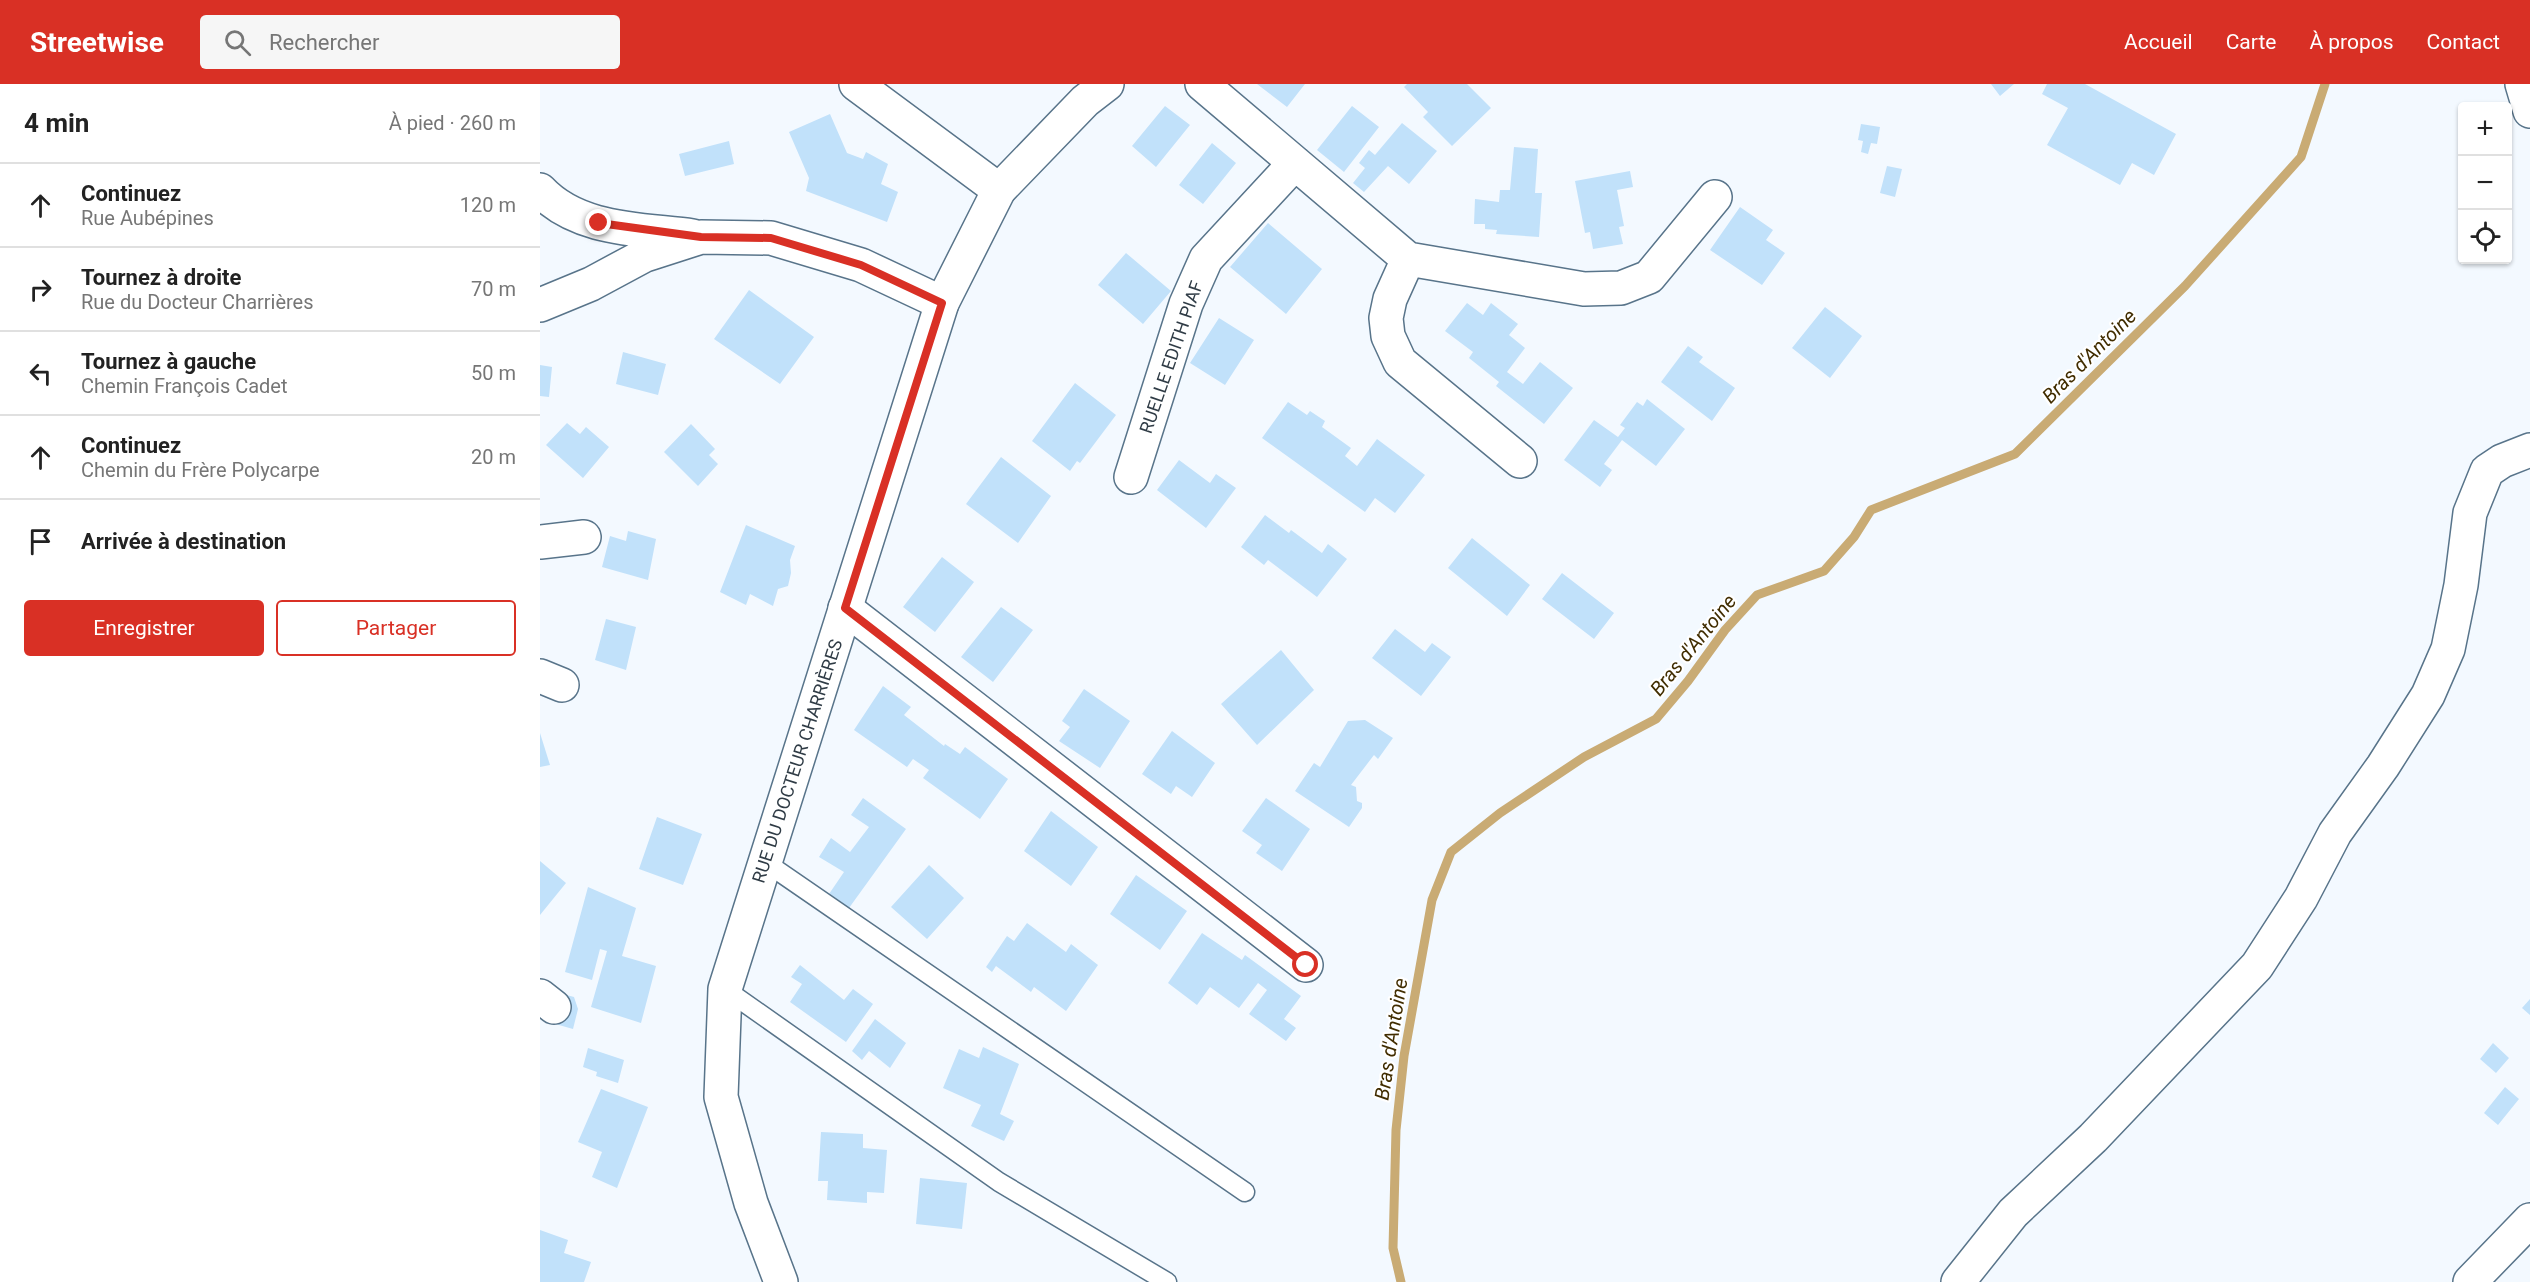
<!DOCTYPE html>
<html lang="fr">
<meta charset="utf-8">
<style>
body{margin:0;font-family:Roboto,sans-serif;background:#f6f6f6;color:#222}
.controls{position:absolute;right:18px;top:18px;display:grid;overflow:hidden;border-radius:6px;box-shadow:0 2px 4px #0004}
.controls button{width:54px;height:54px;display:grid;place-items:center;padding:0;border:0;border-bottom:2px solid #e0e0e0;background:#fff;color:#222;font:30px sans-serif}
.stop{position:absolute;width:18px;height:18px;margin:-14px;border:4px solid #d93025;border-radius:50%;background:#fff}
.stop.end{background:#d93025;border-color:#fff;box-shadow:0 2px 6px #0008}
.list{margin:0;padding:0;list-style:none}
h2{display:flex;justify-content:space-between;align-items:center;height:78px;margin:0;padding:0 24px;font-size:26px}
h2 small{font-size:20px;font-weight:400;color:#767676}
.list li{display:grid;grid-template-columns:39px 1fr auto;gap:18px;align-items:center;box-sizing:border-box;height:84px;padding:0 24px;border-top:2px solid #e0e0e0}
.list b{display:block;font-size:22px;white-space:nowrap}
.list p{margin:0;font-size:20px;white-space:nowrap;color:#767676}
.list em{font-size:20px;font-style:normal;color:#767676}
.actions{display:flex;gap:12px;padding:18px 24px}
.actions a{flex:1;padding:14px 0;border:2px solid #d93025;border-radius:6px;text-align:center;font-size:21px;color:#d93025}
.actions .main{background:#d93025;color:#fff}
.icon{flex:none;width:33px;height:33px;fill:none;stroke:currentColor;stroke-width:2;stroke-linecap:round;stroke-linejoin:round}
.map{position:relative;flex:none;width:1990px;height:1198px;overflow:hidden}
header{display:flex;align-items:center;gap:36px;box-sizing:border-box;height:84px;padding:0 30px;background:#d93025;color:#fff}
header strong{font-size:28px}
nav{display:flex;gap:33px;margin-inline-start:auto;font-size:21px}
.search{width:420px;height:54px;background:#f6f6f6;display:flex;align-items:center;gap:15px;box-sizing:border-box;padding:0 21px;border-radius:6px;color:#767676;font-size:22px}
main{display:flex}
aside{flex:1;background:#fff}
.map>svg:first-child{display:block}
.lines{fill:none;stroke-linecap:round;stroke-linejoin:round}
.stream{stroke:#c9ab74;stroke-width:9}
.building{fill:#c1e1fa}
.service-casing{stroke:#58748a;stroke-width:21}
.minor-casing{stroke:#58748a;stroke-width:36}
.tertiary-casing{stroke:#58748a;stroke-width:36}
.service{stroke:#fff;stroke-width:18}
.minor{stroke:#fff;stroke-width:33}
.tertiary{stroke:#fff;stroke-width:33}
.route{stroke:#d93025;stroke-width:8}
.labels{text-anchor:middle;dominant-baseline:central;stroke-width:4.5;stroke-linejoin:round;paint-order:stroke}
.street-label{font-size:18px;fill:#303c46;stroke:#fff}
.water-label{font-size:20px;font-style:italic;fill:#412d00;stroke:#fff}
</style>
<header>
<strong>Streetwise</strong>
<div class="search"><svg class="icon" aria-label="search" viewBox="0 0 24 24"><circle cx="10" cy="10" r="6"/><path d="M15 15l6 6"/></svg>Rechercher</div>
<nav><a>Accueil</a><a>Carte</a><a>À propos</a><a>Contact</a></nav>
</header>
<main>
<aside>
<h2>4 min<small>À pied · 260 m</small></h2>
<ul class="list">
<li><svg class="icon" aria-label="ahead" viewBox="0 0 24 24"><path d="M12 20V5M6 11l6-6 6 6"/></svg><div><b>Continuez</b><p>Rue Aubépines</p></div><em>120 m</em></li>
<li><svg class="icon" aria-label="right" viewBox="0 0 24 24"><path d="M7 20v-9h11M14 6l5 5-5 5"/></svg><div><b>Tournez à droite</b><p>Rue du Docteur Charrières</p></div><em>70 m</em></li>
<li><svg class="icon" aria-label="left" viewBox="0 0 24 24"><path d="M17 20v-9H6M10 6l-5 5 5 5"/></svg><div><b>Tournez à gauche</b><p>Chemin François Cadet</p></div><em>50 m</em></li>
<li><svg class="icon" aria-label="ahead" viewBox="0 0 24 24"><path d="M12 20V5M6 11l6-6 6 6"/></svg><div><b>Continuez</b><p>Chemin du Frère Polycarpe</p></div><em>20 m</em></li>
<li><svg class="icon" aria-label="arrive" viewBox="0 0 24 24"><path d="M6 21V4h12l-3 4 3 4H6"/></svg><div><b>Arrivée à destination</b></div></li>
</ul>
<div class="actions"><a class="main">Enregistrer</a><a>Partager</a></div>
</aside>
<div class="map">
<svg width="1990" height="1198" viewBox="0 0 1990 1198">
<rect width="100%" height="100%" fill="#f3f9ff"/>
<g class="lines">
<path class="stream" d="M861 1198 853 1164 856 1046 864 972 892 816 911 768 960 729 1044 673 1116 635 1148 597 1185 546 1217 511 1284 487 1314 453 1331 426 1475 370 1645 202 1761 73 1785 0"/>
</g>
<path class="building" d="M717 0H765L747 23Z
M867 0H927L951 24 912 62 883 33 888 28 864 3Z
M1451 0H1474L1460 12Z
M1507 0H1545L1636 50 1614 91 1592 79 1580 101 1507 61 1528 24 1502 10Z
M625 22 650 41 616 83 592 62Z
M812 22 839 43 804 88 777 66Z
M290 30 307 69 323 75 326 68 348 80 341 100 358 108 347 138 266 107 269 94 249 48Z
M862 39 897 67 869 100 848 82 824 108 813 99 825 84 819 79 829 66 835 71Z
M1321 40 1340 43 1337 60 1331 59 1328 70 1321 68 1323 57 1318 56Z
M189 57 194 80 145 92 139 70Z
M672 59 696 79 663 120 639 101Z
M974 63 998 65 995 109H1002L999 153 956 150 957 146 945 145V140H934L935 115 959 118 960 106H970Z
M1347 82 1362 85 1355 113 1340 109Z
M1090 87 1093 103 1077 106 1084 142 1079 143 1083 160 1053 165 1050 148 1045 149 1035 97Z
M1200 123 1233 146 1226 156 1245 169 1222 201 1170 166Z
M728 139 782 185 746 230 690 183Z
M586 169 631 207 603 240 558 201Z
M209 206 274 253 240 300 174 255Z
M927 219 943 231 951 219 978 240 969 251 985 264 967 288 983 300 1000 278 1033 304 1004 340 956 302 959 298 929 274 933 268 905 247Z
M1285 223 1322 252 1290 294 1252 264Z
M679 234 714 256 685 301 650 279Z
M1148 262 1163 273 1159 278 1195 304 1172 337 1121 298Z
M83 268 126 280 118 311 76 300Z
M0 281 12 283 9 313 0 312Z
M535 299 576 331 540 379 537 377 530 387 492 357Z
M1107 315 1145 345 1116 382 1082 356 1064 380 1072 386 1060 403 1024 376 1054 336 1078 353 1085 344 1080 341 1097 318 1103 322Z
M748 318 767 331 770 327 785 337 782 343 811 364 805 372 817 382 837 355 885 391 855 429 835 414 825 428 722 354Z
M27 339 40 350 46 343 69 363 43 394 6 361Z
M151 340 175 365 169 371 178 380 158 402 124 368Z
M461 373 511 412 478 459 426 420Z
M639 376 670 399 676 390 696 404 666 444 617 406Z
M725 431 749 449 751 446 782 469 788 460 807 475 777 513 728 476 724 481 701 463Z
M206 441 255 462 250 476 251 489 248 502 238 505 233 522 210 510 206 521 180 508Z
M88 447 116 455 108 496 62 483 70 452 86 457Z
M932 454 990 501 967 532 908 484Z
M402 473 434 498 395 548 363 523Z
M1022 489 1074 529 1054 555 1002 515Z
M461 523 493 546 453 598 421 573Z
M66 535 96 543 86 586 55 576Z
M855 545 885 568 892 559 911 573 881 612 832 574Z
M741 566 774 606 717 661 681 620Z
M343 602 371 623 364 631 404 662 405 660 420 670 425 663 468 695 440 735 383 694 389 686 373 675 367 683 314 646Z
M544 605 590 637 560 684 519 657 530 643 522 637Z
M825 636 853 654 838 675 834 671 811 701 816 703 817 717 822 719V724L809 743 755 707 774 679 780 683 808 637Z
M632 647 675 679 652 713 636 702 631 710 602 690Z
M0 649 10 681 0 683Z
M323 714 366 745 309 824 289 810 304 788 279 773 291 754 310 768 329 743 311 731Z
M726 714 770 745 742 787 716 769 722 761 702 747Z
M511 727 558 763 531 802 484 767Z
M117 733 162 750 143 801 99 785Z
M0 777 26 799 0 831Z
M389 781 424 814 387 855 351 823Z
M596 791 647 827 620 866 570 830Z
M48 803 96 824 82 872 116 882 101 939 51 923 67 867 60 865 52 896 25 888Z
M487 839 526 868 531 860 558 881 526 927 494 903 491 908 456 882 452 888 446 883 467 852 474 857Z
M662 849 702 876 705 871 761 912 744 935 756 944 746 957 709 930 727 906 718 899 699 924 670 903 657 921 628 899Z
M260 881 304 916 313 905 333 920 306 958 250 918 262 900 251 893Z
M19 909 34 913 38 925 33 945 12 939Z
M1990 915V931L1982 924Z
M335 935 366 959 350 984 329 967 322 976 312 967Z
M1953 959 1969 974 1956 989 1940 975Z
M443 963 479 980 460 1030 474 1037 464 1057 431 1042 441 1021 403 1004 419 965 439 974Z
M48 964 84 976 78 999 56 992 57 988 43 983Z
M1965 1003 1979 1015 1958 1041 1944 1029Z
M61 1005 108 1023 77 1104 52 1093 62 1068 38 1058Z
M281 1048 323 1050V1064L347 1066 344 1109 327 1108V1119L287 1116 288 1097H278Z
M380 1094 427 1099 422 1145 376 1140Z
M0 1146 28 1156 24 1169 51 1178 44 1198H0Z"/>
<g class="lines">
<defs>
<path id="service" d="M225 778 705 1108
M185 905 459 1098 627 1198"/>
<path id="minor" d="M316 0 459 106
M662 0 868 175 1044 205 1081 204 1109 193 1175 113
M1982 0 1990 27
M0 106C38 147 101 145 153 152
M868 175 850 215 846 234 848 252 860 278 980 377
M0 221 51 200 105 171 161 153 231 154 321 181 402 219
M591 393 646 220 666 175 755 79
M0 458 44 453
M305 524 766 881
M0 592 22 601
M0 912 14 923
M1418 1198 1473 1129 1553 1054 1717 882 1761 814 1795 749 1843 682 1888 611 1908 565 1921 501 1930 429 1947 387 1962 377 1990 366
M1930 1198 1990 1136"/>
<path id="tertiary" d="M241 1198 211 1119 181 1013 185 905 402 219 459 106 545 17 567 0"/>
</defs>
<use href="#service" class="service-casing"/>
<use href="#minor" class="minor-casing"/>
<use href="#tertiary" class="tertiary-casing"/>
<use href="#service" class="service"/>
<use href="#minor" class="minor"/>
<use href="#tertiary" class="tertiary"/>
</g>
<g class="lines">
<path class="route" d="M59 139 161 153 231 154 321 181 402 219 305 524 766 881"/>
</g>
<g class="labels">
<g class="street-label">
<text transform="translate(631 273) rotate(-71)">RUELLE EDITH PIAF</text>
<text transform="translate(257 677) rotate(-72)">RUE DU DOCTEUR CHARRIÈRES</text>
</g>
<g class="water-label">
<text transform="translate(1549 272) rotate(-45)">Bras d'Antoine</text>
<text transform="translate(1153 561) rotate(-51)">Bras d'Antoine</text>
<text transform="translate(851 955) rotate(-81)">Bras d'Antoine</text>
</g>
</g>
</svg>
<div class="controls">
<button>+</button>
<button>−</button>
<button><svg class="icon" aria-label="locate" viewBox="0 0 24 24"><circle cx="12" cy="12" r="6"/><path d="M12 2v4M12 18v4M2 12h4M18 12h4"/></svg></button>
</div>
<div class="stop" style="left:766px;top:881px"></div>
<div class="stop end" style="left:59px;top:139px"></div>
</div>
</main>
